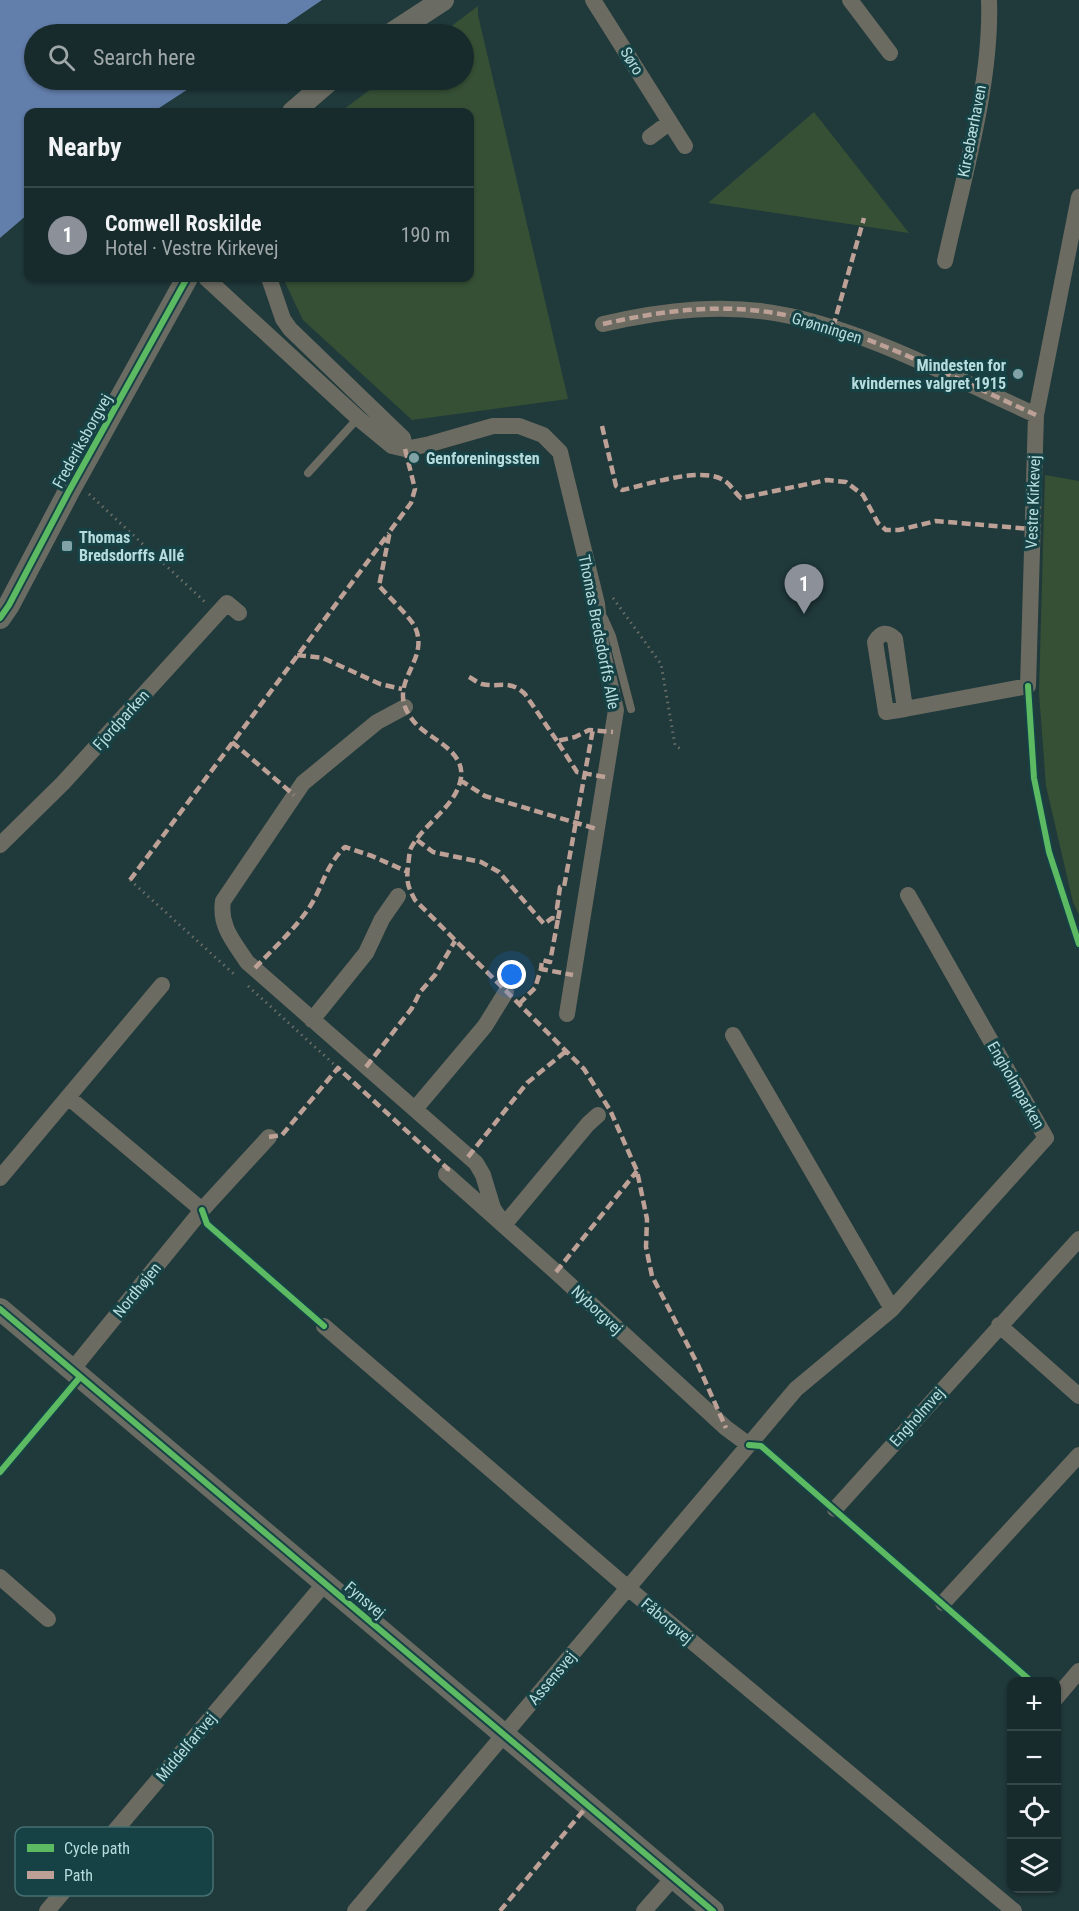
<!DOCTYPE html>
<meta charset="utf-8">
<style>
body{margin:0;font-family:"Roboto Condensed",sans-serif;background:#253738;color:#f1f3f6}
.controls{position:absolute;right:18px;bottom:18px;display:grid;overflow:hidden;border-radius:12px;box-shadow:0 2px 4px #0004}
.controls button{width:54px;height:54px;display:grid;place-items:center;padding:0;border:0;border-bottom:2px solid #364748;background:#182b2c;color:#f1f3f6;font:30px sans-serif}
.you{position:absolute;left:512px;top:975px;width:21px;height:21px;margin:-15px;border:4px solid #fff;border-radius:50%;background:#1a73e8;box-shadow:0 0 0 9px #1a73e833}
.badge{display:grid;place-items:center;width:39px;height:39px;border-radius:50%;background:#8c9099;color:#fff;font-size:20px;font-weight:700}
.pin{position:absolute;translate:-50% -50px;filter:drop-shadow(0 2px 3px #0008)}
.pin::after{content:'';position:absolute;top:32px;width:21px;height:18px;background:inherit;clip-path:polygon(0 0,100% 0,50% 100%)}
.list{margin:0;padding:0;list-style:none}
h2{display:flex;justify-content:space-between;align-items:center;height:78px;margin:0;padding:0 24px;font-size:26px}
h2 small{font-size:20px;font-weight:400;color:#9fa7a9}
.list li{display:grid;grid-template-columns:39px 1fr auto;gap:18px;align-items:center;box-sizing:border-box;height:96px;padding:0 24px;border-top:2px solid #364748}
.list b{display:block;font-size:22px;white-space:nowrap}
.list p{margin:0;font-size:20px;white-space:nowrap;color:#9fa7a9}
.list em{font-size:20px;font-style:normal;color:#9fa7a9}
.icon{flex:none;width:33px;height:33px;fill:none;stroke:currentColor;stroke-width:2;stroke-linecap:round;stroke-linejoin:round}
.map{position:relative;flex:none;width:1079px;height:1911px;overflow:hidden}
.search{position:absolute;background:#182b2c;box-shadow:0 2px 4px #0004;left:24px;top:24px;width:450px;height:66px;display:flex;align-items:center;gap:15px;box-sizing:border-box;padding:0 21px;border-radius:33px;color:#9fa7a9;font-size:22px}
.panel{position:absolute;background:#182b2c;box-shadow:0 2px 4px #0004;left:24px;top:108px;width:450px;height:174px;border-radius:12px}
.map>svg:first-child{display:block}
.green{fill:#365036}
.water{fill:#627eab}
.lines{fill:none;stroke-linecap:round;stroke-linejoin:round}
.path{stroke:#696e67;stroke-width:3;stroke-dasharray:1.5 4.5;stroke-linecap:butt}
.lane{stroke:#6b6b62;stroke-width:8}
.street{stroke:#6b6b62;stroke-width:16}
.secondary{stroke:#6a6c63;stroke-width:22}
.quiet{stroke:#bda197;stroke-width:4.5;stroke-dasharray:9 4.5;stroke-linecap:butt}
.cycleway-casing{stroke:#164245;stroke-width:10}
.cycleway{stroke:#5cba63;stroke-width:6}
.poi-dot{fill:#82a3a5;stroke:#164245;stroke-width:2}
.labels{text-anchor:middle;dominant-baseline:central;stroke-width:6;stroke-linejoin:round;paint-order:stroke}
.street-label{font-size:16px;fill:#b6dcde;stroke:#164245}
.poi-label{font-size:16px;font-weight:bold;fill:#b6dcde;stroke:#164245;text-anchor:start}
.key{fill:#164245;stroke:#467073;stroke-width:1.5}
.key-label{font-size:16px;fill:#b6dcde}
</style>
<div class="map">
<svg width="1079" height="1911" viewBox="0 0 1079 1911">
<rect width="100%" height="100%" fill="#20393a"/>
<path class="green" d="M478 6V15L568 399 412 420 303 320 283 278H470V112H340L383 80H464V34H441Z
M814 112 909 233 708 203Z
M1045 475 1079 481V915L1073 902 1046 786 1039 693Z"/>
<path class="water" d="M0 0H322L272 34H34V80H202L153 112H28V214L0 238Z"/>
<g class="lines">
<path class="path" d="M89 494 205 602
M613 598 661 664 675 745 683 751
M130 880 236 976
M248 986 338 1068"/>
<path class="lane" d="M308 473 359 417
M604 618 612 636 631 709"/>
<path class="street" d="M593 0 685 146
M850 0 890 53
M650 137 670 122
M945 261C963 179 992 83 989 0
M206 278 358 418 392 446 405 449 430 444 493 426H519L543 435 560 452 597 604 601 644 616 710 567 1014
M269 278 283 319 290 329 403 438 405 449
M603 324C664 310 727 302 790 316 873 334 958 380 1036 415
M405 707 377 722 303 783 223 901C219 926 234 942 247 962L476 1163 483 1175 493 1208 504 1225 588 1124 598 1115
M905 709 895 639C887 631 881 632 875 642L886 712 905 709 1028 686 1036 415 1079 197
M0 845 63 783 227 603 239 613
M312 1020 366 953 382 919 398 896
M733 1035 892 1309
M68 1097 202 1210
M415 1109 485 1026 506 992
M446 1174 556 1272 726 1428 749 1445
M0 1178 162 985
M999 1325 1079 1396
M324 1326 628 1588 1014 1911
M72 1370 202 1210 269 1137
M835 1509 1079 1239
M0 1577 48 1619
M943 1603 1079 1455
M1056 1698 1079 1671
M47 1911 325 1583
M355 1911 796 1389 892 1309 1046 1138 908 895
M644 1911 673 1878"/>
<path class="secondary" d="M391 34 443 0
M293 112 330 80
M0 618 9 605 69 491 187 278
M0 1309 713 1911"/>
<path class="quiet" d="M603 324C664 310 727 302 790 316 873 334 958 380 1036 415
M833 327 864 218
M602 426 616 486 622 490C647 485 703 465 725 481 731 485 735 493 741 498L827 480 846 482 863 495 878 523 886 530H899L936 521 1031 529
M405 449 415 489 411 503 390 531 379 586C388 596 410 617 415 627 432 664 379 685 417 725 432 740 465 751 461 778 456 807 424 823 411 848 409 853 409 860 408 866 406 882 408 887 415 900L584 1069 610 1110 637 1171 647 1219 646 1247 652 1276 698 1365 726 1428
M297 655 323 658 380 684 402 689
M469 677C473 679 478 683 482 684 500 688 509 679 525 694L557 741
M232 742 294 795
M605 777 577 772 557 741 575 737 589 730 613 732
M460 780 485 796 597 829
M417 840 433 852 481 862 499 872 544 924 552 918 558 919 550 962 542 960 541 969
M130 880 389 533
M558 919 560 908H557L560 887H564L593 729
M255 968C273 949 294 930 309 908 323 887 325 866 345 847L372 856 408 872
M519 1004 535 988 541 969 573 975
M366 1067 412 1008 420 992 435 975 455 941
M269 1137 282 1135 338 1068 448 1169 446 1174
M468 1157 527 1083 566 1051
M556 1272 637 1171
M500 1911 588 1805"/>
<defs>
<path id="cycleway" d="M0 618 9 605 69 491 187 278
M1028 686 1034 778 1049 852 1079 944
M202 1210 207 1224 324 1326
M0 1309 713 1911
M749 1445 761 1446 1032 1682
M0 1472 80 1377"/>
</defs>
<use href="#cycleway" class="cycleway-casing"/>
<use href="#cycleway" class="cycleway"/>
</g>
<g class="poi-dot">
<circle cx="1018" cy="374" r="6"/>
<circle cx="414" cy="458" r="6"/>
<rect x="61" y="540" width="12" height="12" rx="3"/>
</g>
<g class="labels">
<g class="street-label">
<text transform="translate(632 61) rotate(58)">Søro</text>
<text transform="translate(972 131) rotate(-79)">Kirsebærhaven</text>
<text transform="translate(827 328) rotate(17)">Grønningen</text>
<text transform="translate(82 441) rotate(-61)">Frederiksborgvej</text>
<text transform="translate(1033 502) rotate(-88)">Vestre Kirkevej</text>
<text transform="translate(599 632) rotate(79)">Thomas Bredsdorffs Alle</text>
<text transform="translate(121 720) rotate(-48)">Fjordparken</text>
<text transform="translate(1016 1085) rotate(60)">Engholmparken</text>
<text transform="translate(137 1290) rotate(-51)">Nordhøjen</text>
<text transform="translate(597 1310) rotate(43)">Nyborgvej</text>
<text transform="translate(917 1417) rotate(-48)">Engholmvej</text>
<text transform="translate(365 1600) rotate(40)">Fynsvej</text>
<text transform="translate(667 1621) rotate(40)">Fåborgvej</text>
<text transform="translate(552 1678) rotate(-50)">Assensvej</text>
<text transform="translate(186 1747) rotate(-50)">Middelfartvej</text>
</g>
<g class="poi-label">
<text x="1006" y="365" text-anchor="end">Mindesten for<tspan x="1006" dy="18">kvindernes valgret 1915</tspan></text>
<text x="426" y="458">Genforeningssten</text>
<text x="79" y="537">Thomas<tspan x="79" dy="18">Bredsdorffs Allé</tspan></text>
</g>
</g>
<rect x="15" y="1827" width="198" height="69" rx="9" class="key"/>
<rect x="27" y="1844" width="27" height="8" fill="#5cba63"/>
<rect x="27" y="1871" width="27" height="8" fill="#bda197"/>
<g class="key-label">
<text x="64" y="1854">Cycle path</text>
<text x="64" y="1881">Path</text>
</g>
</svg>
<div class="controls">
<button>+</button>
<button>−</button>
<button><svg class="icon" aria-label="locate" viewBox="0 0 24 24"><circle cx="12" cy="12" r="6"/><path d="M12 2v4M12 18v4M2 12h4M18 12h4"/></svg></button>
<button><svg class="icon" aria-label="layers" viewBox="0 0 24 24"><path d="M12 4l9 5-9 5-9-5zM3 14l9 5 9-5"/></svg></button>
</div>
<div class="you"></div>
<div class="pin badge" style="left:804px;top:614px">1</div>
<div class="search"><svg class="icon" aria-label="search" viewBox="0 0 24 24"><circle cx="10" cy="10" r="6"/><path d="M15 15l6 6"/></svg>Search here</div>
<section class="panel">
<h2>Nearby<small></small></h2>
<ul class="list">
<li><span class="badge">1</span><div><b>Comwell Roskilde</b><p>Hotel · Vestre Kirkevej</p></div><em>190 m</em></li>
</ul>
</section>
</div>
